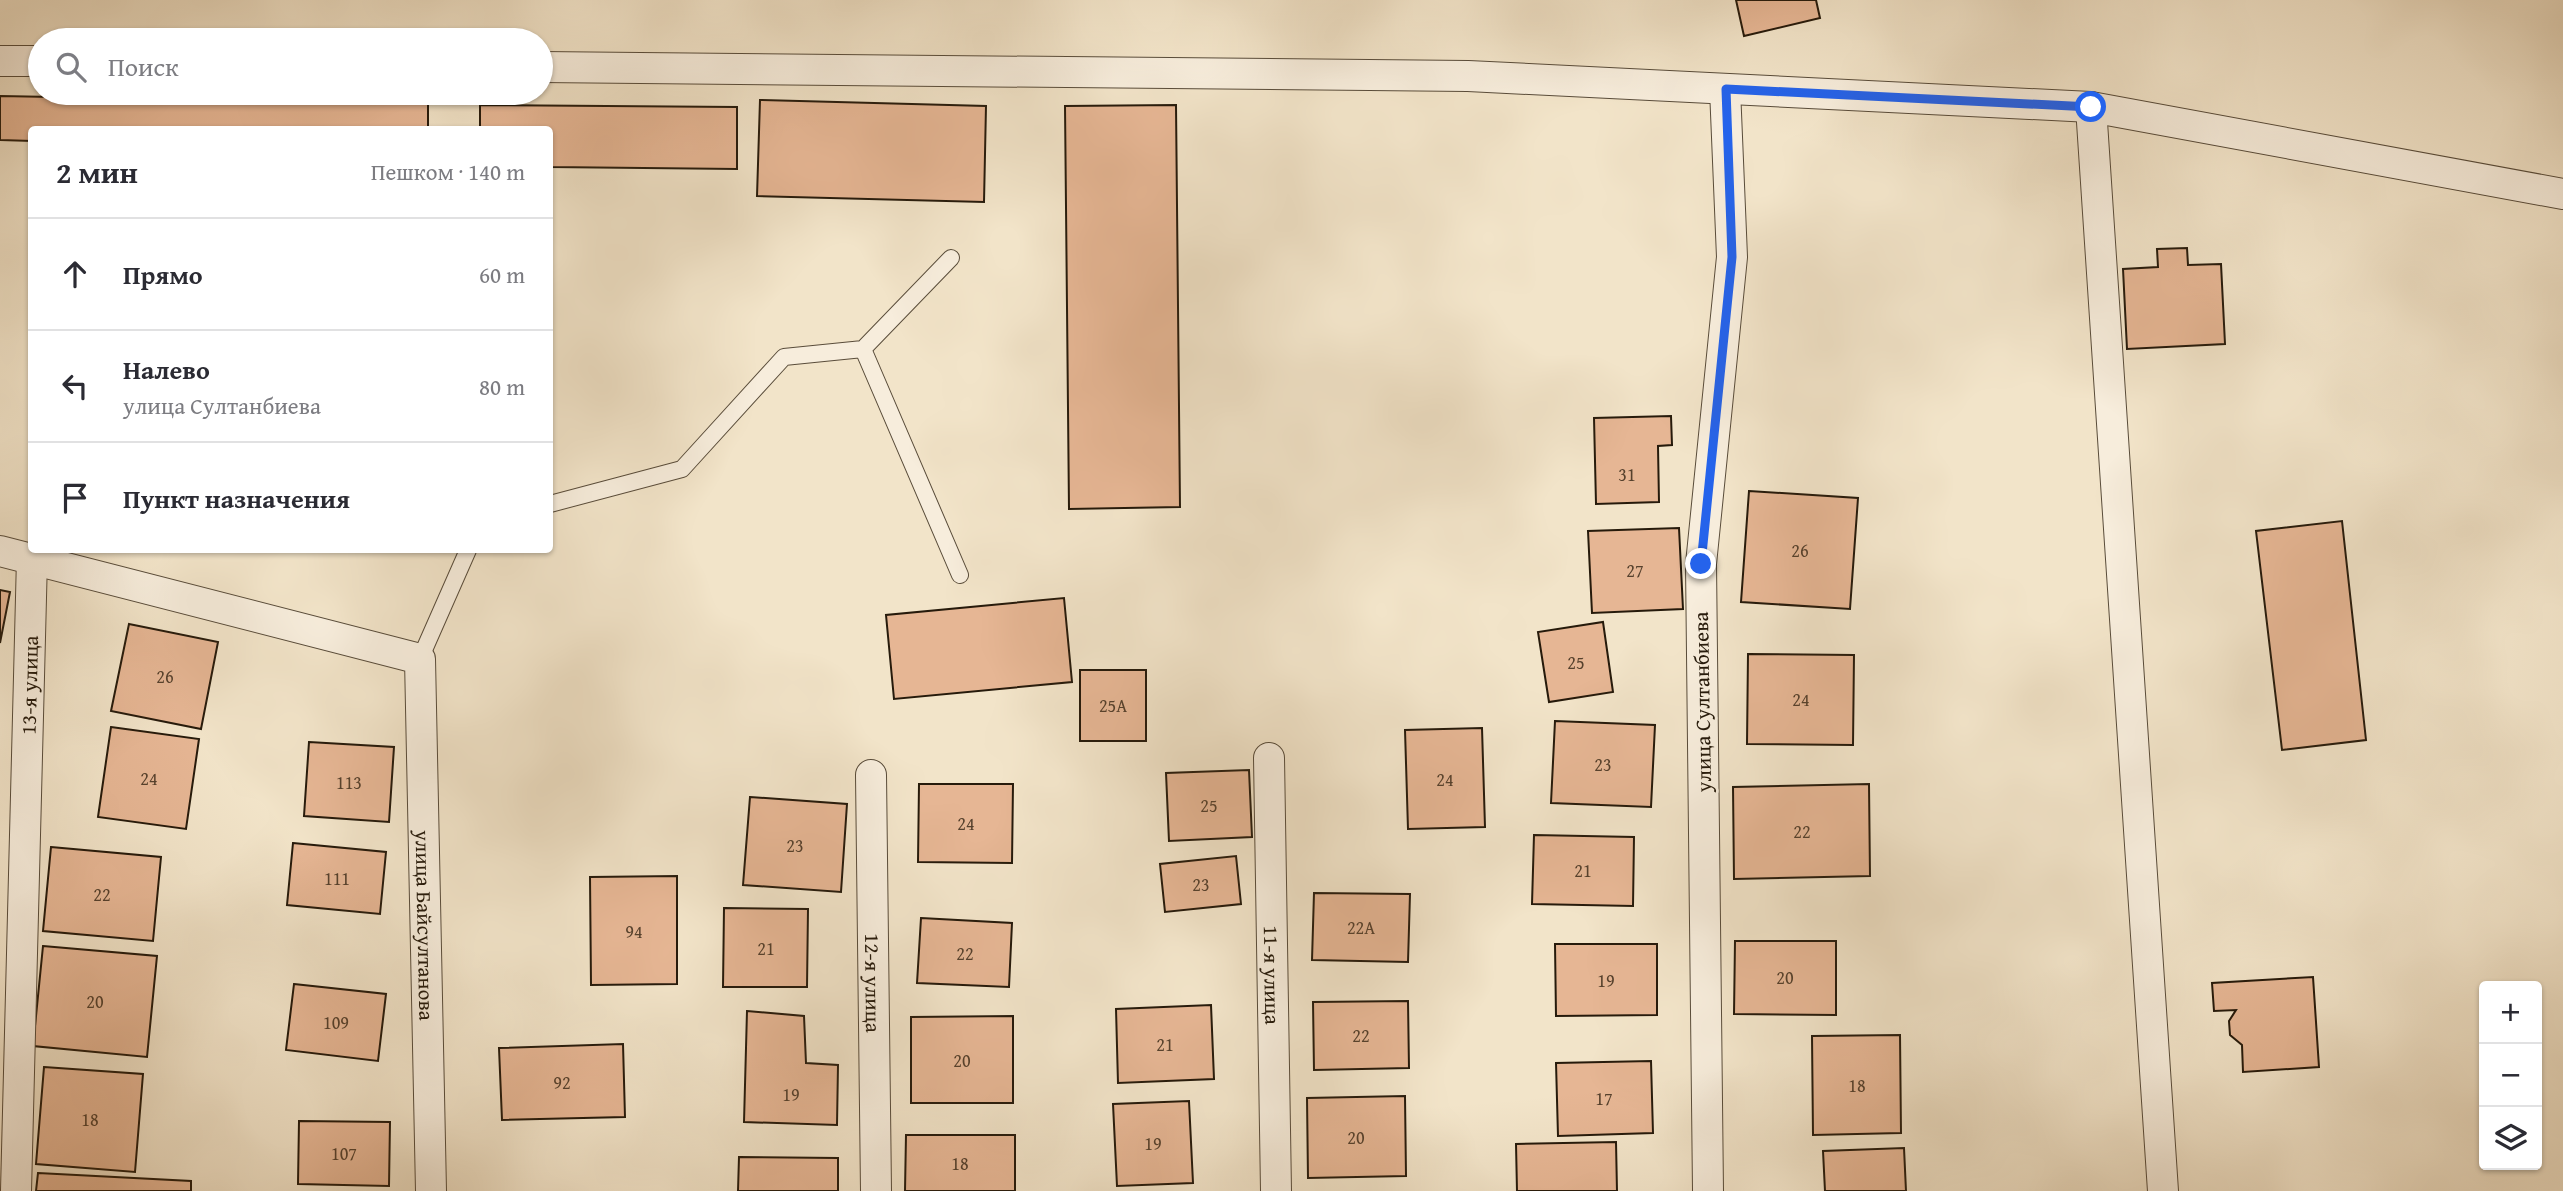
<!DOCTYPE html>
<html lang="ru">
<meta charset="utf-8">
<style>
body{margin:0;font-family:"Gentium Book Plus",serif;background:#f7f7f7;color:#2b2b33}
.controls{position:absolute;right:21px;bottom:21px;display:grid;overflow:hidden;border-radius:7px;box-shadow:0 2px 5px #0004}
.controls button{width:63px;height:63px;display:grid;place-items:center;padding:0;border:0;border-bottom:2px solid #e1e1e2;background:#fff;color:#2b2b33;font:35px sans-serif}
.stop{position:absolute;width:21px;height:21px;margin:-16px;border:5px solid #2563eb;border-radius:50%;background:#fff}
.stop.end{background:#2563eb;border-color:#fff;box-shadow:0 2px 7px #0008}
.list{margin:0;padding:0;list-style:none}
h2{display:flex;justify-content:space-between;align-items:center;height:91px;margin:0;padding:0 28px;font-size:30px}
h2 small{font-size:23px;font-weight:400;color:#7c7c81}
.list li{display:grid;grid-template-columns:46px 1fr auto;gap:21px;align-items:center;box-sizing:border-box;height:112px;padding:0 28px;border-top:2px solid #e1e1e2}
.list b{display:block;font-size:26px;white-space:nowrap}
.list p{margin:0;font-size:23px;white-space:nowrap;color:#7c7c81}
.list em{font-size:23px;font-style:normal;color:#7c7c81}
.icon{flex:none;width:38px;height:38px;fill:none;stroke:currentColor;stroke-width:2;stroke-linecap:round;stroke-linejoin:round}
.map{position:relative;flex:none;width:2563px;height:1191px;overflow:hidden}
.search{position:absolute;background:#fff;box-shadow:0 2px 5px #0004;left:28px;top:28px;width:525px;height:77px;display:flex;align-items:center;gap:18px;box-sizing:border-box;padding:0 24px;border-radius:38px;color:#7c7c81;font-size:26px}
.panel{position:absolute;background:#fff;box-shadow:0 2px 5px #0004;left:28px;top:126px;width:525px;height:427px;border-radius:7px}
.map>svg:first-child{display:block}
.building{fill:#e6b694;stroke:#261a0b;stroke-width:2}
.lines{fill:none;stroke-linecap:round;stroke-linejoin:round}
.lane-casing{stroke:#594c3a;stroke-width:18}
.street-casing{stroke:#594c3a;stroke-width:32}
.lane{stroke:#f7eddc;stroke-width:16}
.street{stroke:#f7eddc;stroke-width:30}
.route{stroke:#2563eb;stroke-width:9}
.labels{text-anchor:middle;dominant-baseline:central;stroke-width:5;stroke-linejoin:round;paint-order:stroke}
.number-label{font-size:18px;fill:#56412d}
.street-label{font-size:21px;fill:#261a0b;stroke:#f7eddc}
</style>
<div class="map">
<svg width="2563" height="1191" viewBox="0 0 2563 1191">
<rect width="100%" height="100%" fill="#f2e4c9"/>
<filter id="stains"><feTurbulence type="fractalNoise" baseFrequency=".00286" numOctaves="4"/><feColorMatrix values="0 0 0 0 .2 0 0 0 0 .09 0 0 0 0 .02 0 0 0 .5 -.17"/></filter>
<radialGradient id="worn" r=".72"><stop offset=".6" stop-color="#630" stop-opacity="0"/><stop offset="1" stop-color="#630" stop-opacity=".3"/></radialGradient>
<path class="building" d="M1736 0H1816L1820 18 1744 36Z
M0 96 428 104V130H32V141L0 140Z
M760 100 986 106 984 202 757 196Z
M480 105 737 107V169L550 167V130H480Z
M1176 105 1180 507 1069 509 1065 106Z
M2187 248 2188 265 2221 264 2225 344 2127 349 2123 269 2158 267 2157 249Z
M1671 416 1672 445 1658 446 1659 502 1596 504 1594 418Z
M1749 491 1858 498 1850 609 1741 602Z
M2342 521 2366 740 2282 750 2256 531Z
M1679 528 1683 609 1592 613 1588 531Z
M0 590 10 592 0 643Z
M1064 598 1072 682 894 699 886 615Z
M1603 622 1613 692 1549 702 1538 632Z
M129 624 218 642 201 729 111 711Z
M1748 654 1854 655 1853 745 1747 744Z
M1080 670H1146V741H1080Z
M1555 721 1655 725 1651 807 1551 803Z
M111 727 199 739 186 829 98 817Z
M1482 728 1485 827 1408 829 1405 730Z
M309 742 394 747 389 822 304 816Z
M1249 770 1252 837 1169 841 1166 773Z
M919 784H1013L1012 863 918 862Z
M1869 784 1870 876 1734 879 1733 787Z
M750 797 847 804 841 892 743 885Z
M1534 835 1634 837 1633 906 1532 904Z
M293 843 386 852 380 914 287 905Z
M51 847 161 857 153 941 43 931Z
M1236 856 1241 904 1165 912 1160 864Z
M677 876V984L591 985 590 877Z
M1314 893 1410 894 1408 962 1312 960Z
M724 908 808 909 807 987H723Z
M921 918 1012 923 1009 987 917 983Z
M1735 941H1836V1015L1734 1014Z
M1555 944H1657V1015L1556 1016Z
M43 946 157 956 147 1057 33 1046Z
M2313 977 2319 1067 2243 1072 2242 1045 2230 1035 2229 1021 2236 1010 2214 1011 2212 983Z
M294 984 386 994 378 1061 286 1050Z
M1408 1001 1409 1068 1314 1070 1313 1002Z
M1211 1005 1214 1079 1118 1083 1116 1009Z
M747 1011 804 1016 806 1063 838 1065 837 1125 744 1122Z
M1013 1016V1103H911V1017Z
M1900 1035 1901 1133 1813 1135 1812 1036Z
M623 1044 625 1117 502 1120 499 1048Z
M1651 1061 1653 1133 1558 1136 1556 1063Z
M44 1067 143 1074 135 1172 36 1164Z
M1405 1096 1406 1176 1308 1178 1307 1098Z
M1189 1101 1193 1183 1117 1186 1113 1104Z
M299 1121 390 1122 389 1186 298 1184Z
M906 1135H1015V1191H905Z
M1616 1142 1617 1191H1517L1516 1144Z
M1904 1148 1906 1191H1825L1823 1151Z
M739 1157 838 1158V1191H738Z
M38 1173 191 1181V1191H36Z"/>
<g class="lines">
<defs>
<path id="lane" d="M863 349 960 575
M550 504 682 469 784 357 863 349 951 258
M420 659 468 550"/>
<g id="street">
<path d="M0 61H40"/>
<path d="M541 67 1468 76 2091 107 2563 194"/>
<path d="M2091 107 2163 1191"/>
<path id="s1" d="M0 551 420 659 431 1191"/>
<path id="s2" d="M1269 758 1276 1191"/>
<path id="s3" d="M871 775 876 1191"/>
<path id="s4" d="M16 1191 32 558"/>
<path d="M1708 1191 1701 564 1732 257 1725 89"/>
</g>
</defs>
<use href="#lane" class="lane-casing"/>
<use href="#street" class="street-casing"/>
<use href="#lane" class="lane"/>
<use href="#street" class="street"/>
</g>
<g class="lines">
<path class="route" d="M1701 564 1732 257 1726 89 2091 107"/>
</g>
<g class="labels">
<g class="number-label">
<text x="1627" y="474">31</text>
<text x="1800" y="550">26</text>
<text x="1635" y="570">27</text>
<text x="1576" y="662">25</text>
<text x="165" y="676">26</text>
<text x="1801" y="699">24</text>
<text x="1113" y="705">25А</text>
<text x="1603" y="764">23</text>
<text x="149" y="778">24</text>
<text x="1445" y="779">24</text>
<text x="349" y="782">113</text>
<text x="1209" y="805">25</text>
<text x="966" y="823">24</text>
<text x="1802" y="831">22</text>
<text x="795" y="845">23</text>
<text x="1583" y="870">21</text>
<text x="337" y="878">111</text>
<text x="1201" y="884">23</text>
<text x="102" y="894">22</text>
<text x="1361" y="927">22А</text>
<text x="634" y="931">94</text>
<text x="766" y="948">21</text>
<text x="965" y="953">22</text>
<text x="1785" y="977">20</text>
<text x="1606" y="980">19</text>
<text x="95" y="1001">20</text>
<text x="336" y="1022">109</text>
<text x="1361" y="1035">22</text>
<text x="1165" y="1044">21</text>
<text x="962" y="1060">20</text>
<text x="562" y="1082">92</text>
<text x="1857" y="1085">18</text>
<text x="791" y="1094">19</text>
<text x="1604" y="1098">17</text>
<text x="90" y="1119">18</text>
<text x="1356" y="1137">20</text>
<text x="1153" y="1143">19</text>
<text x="344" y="1153">107</text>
<text x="960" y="1163">18</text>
</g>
<g class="street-label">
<text stroke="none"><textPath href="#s4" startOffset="506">13-я улица</textPath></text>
<text transform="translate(1702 702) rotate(-91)">улица Султанбиева</text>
<text stroke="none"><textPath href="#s1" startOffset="700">улица Байсултанова</textPath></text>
<text stroke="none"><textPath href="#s2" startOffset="217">11-я улица</textPath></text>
<text stroke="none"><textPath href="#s3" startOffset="208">12-я улица</textPath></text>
</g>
</g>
<rect width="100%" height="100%" filter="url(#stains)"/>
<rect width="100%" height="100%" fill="url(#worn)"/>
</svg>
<div class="controls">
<button>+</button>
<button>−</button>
<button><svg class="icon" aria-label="layers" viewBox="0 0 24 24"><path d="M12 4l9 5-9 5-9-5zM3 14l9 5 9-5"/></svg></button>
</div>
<div class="stop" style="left:2091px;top:107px"></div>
<div class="stop end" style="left:1701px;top:564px"></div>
<div class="search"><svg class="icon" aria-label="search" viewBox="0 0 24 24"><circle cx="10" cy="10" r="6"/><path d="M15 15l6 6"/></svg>Поиск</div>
<section class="panel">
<h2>2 мин<small>Пешком · 140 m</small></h2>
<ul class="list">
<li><svg class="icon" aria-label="ahead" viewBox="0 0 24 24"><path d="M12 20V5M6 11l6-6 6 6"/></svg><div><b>Прямо</b></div><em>60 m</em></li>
<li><svg class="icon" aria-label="left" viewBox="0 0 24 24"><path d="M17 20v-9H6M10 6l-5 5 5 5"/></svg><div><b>Налево</b><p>улица Султанбиева</p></div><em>80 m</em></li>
<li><svg class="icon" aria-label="arrive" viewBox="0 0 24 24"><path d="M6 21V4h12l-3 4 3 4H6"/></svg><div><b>Пункт назначения</b></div></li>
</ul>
</section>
</div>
